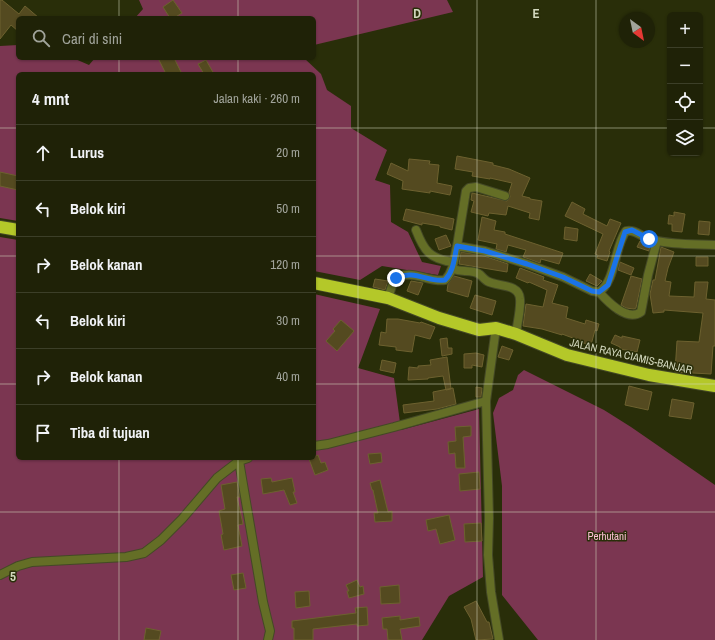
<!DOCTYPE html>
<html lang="id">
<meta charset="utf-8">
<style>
body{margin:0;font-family:"Archivo Narrow",sans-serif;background:#2c2f15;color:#f1f3f6}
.controls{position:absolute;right:12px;top:12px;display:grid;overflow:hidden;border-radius:6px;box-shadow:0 1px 3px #0004}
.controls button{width:36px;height:36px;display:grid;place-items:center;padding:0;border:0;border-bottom:1px solid #3c3f28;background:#1f2207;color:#f1f3f6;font:20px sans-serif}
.compass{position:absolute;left:619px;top:12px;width:36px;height:36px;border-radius:50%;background:#1f2207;box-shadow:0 1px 3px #0004;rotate:147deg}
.stop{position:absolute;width:12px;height:12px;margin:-9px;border:3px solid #1a73e8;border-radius:50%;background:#fff}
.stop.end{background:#1a73e8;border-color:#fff;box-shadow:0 1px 4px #0008}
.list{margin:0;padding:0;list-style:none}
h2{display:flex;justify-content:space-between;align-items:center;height:52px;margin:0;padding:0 16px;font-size:17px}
h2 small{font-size:13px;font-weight:400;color:#a1a49b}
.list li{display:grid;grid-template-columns:26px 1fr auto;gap:12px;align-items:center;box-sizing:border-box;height:56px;padding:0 16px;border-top:1px solid #3c3f28}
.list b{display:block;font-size:15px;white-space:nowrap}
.list em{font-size:13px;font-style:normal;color:#a1a49b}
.icon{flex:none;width:22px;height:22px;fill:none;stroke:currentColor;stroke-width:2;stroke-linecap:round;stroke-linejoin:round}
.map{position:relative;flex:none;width:715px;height:640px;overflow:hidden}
.search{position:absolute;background:#1f2207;box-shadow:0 1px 3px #0004;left:16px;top:16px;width:300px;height:44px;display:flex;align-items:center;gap:10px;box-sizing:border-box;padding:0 14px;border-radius:6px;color:#a1a49b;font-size:15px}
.panel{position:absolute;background:#1f2207;box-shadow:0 1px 3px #0004;left:16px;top:72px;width:300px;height:388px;border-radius:6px}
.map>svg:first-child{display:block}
.green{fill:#7b3651}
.building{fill:#544a20;stroke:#6d612f}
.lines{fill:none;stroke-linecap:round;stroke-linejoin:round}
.street-casing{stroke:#444926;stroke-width:10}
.highway-casing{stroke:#444926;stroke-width:14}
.street{stroke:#646e26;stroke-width:8}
.highway{stroke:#b4c829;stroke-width:12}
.route{stroke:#1a73e8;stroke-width:5}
.grid{fill:none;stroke:#d3d8be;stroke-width:1;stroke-opacity:0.55}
.labels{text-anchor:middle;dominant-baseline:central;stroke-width:3;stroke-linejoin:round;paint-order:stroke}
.street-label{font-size:11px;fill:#d3d8be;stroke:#292e09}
.park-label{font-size:11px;fill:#fcc0d4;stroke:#292e09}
.grid-label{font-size:13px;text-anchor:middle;font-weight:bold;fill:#d3d8be;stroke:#292e09;stroke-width:3;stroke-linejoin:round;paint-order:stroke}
</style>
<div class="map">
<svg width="715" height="640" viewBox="0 0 715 640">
<rect width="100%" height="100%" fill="#292e09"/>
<path class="green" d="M139 0H447L453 12 314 45V18H135L143 9Z
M18 45V58H73L89 65 95 58H304L321 74 327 90 351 106V128L387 150 375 180 390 185 391 222 408 232 422 262 441 266 438 275 382 266 360 280 314 271V74H18V221L0 218V46Z
M0 237 18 240V458H314V294L380 309 358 368 394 378 401 430 479 409 483 577 449 596 422 640H0Z
M524 370 604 410 631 427 715 485V640H538L502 595V486L493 413 499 398 513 390 518 375Z"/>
<path class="building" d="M0 0H2L19 14 25 6 39 18H18V31L11 25 0 39Z
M173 0 182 13 174 18H170L163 7Z
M158 58H174L182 74H166Z
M206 60 214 74H204L198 64Z
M457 156 493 163V165L509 169 530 178 522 196 530 198V199L542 201 539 220 529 218 530 213 508 206 506 215 489 213 488 216 471 212 474 201 471 200 472 193 507 201 510 197 509 192 512 183 490 178V179L472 176 473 172 455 169Z
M409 159 430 161 429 164 439 165 437 183 452 186 450 195 430 191V193L402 189 403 181 387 174 391 163 408 171Z
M0 172 18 176V190L0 186Z
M572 202 585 209 583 214 607 226 610 219 621 223 609 251 610 252 607 261 597 258 598 255 595 254 603 234 565 216Z
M406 209 454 219 452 230 440 227V226L422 223V225L403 220Z
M674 212 685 214 682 232 672 231V224H668L669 215 674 216Z
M482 217 496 221 494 230 505 232V234L563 253 559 264 541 259 540 263 523 257 526 250 508 245 506 252 496 249 497 244 478 240Z
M699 221 710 222 709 235 698 234Z
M565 227 578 229 577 241 564 239Z
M446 235 451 246 439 250 435 239Z
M640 241 650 245 649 251 637 247Z
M661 247 674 252 668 268 665 281 671 282 669 296 694 297 695 282H708L706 299 715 300V346H713L711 374 675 372 677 341 699 342 703 313 664 310V312L653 313 650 294 653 280H655Z
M461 252 484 256 508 264 507 272 459 264Z
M696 257H708V266H696Z
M620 262 634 268 631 275 618 270Z
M520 268 544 277 543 280 558 285 552 303 568 307 566 318 585 324 586 320 599 324 597 331 595 330 591 345 580 342 581 341 562 334V335L542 329 523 326 526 304 543 307 547 290 529 282 528 283 516 278Z
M590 274 602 281 597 286 586 281Z
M454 276 472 281 468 297 447 291 448 284Z
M631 276 642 279 636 308 634 309 626 308 621 305Z
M375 279 388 281 385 290 373 287Z
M411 281 423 283 418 295 407 291Z
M475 295 496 301 492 315 470 308Z
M387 319H398L420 323 421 322 435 327 430 339 415 335 412 352 396 350V347L379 345 381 332 386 333Z
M341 320 354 331 337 351 326 341 335 331 333 329Z
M615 335 622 338V336L640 340 637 352 620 349V347L611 343Z
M447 338 448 348H452V354L442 356 440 339Z
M502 346 513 350 509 360 498 357Z
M476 353 484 355 482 367 472 365V368H464V354Z
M447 357 451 389 446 390 443 376 428 378V379L408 380 409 367 418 368V366L431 365 430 360Z
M382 360 396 363 394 373 380 370Z
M629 386 652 392 648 410 625 405Z
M476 387 482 388 481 397H476Z
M453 388 456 404 437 409 404 413 403 405 434 401 433 392Z
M672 399 694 403 691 419 669 416Z
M471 426V436L463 437 465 468H456L455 453 449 454 448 442 456 441 455 427Z
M381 453 382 462 370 464 368 454Z
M318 455 321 463 325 462 328 470 315 475 309 459Z
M479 472 480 489 460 491 459 474Z
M271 478 272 482 292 478 295 492H293L297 503 290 505 284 490 263 494 261 479Z
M380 480 388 512 392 511V521L375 522 374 513H378L373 490H372L370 483Z
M237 482 240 497H237L243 524 238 525 242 546 224 550 221 535 223 534 219 511 225 509 221 485Z
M449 515 455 540 440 544 436 529 428 531 426 520Z
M481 523 482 541 465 542 464 524Z
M243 573 246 588 234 590 231 575Z
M357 580 360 587 363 586 364 594 349 598 347 591H349L346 585Z
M399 585 400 603 381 604 380 587Z
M309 591 310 606 296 608 295 592Z
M476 601 487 622H489L493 639 476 640 471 619 464 607Z
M367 607 368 625 357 626V624L313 629V640H294V628H292V621L356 613 355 608Z
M400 616V620L419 617 420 626 400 629 402 640H388L387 629H383L382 618Z
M146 628 161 631 159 640H144Z"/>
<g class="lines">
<defs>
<path id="street" d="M416 230C424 251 430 259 453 262
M457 246 466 191 469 188 476 187 505 196
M453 269C462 272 466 270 474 272 481 273 481 277 487 281 497 287 519 283 520 299 521 309 517 324 516 334
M599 292C608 302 627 322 641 312L648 275 657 241
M388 298 394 280C410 267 428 283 445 280 454 271 454 258 457 246L485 251 527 264 563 277 592 291 599 292C616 281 614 247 626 231 634 229 641 236 649 239 670 245 693 244 715 245
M496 328 486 401 489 518 488 555 491 592 499 640
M314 446 328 444 394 427 486 401
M239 461 263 602 270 631 268 640
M0 575 18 566 32 562 126 557 144 553 161 540 182 519 217 478 239 461 248 458"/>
<path id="highway" d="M0 227 18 230
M314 283 388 298 439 318 479 330 496 328 516 334 567 355 649 375 715 386"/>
</defs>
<use href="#street" class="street-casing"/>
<use href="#highway" class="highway-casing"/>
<use href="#street" class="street"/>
<use href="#highway" class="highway"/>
</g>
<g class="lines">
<path class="route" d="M396 278C415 269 428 283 445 280 454 271 454 258 457 246L485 251 527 264 563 277 592 291 599 292 608 285 625 232 632 230 649 239"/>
</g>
<path class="grid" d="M119 0V18M238 0V18M358 0V640M477 0V640M596 0V640M119 58V74M238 58V74M0 128H18M314 128H670M700 128H715M0 256H18M314 256H715M0 384H18M314 384H715M119 458V640M238 458V640M0 512H715"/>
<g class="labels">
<g class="street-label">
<text transform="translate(631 356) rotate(13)">JALAN RAYA CIAMIS-BANJAR</text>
</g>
<g class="park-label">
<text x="607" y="536">Perhutani</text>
</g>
</g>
<g class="grid-label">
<text x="417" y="18">D</text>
<text x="536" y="18">E</text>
<text x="13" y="581">5</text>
</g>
</svg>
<div class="controls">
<button>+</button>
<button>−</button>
<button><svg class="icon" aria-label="locate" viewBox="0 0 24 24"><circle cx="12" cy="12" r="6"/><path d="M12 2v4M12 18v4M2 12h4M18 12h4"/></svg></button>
<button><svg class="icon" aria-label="layers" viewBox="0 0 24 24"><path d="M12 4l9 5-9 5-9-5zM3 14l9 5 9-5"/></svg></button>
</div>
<svg class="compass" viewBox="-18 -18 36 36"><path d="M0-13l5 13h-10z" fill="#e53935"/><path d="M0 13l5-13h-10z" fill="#a1a49b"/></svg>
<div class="stop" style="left:649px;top:239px"></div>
<div class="stop end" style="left:396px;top:278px"></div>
<div class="search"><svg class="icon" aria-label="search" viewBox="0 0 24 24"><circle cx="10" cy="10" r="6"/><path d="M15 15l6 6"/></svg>Cari di sini</div>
<section class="panel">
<h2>4 mnt<small>Jalan kaki · 260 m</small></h2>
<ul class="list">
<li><svg class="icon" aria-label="ahead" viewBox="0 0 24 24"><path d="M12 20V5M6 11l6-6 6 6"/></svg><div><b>Lurus</b></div><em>20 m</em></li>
<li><svg class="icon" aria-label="left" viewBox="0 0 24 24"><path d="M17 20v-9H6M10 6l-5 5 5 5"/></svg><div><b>Belok kiri</b></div><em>50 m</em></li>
<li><svg class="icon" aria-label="right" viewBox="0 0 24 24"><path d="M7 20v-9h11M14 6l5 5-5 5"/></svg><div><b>Belok kanan</b></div><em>120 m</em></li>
<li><svg class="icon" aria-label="left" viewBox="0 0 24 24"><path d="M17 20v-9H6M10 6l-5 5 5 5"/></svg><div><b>Belok kiri</b></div><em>30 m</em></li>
<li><svg class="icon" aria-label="right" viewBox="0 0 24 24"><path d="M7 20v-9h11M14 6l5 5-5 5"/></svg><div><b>Belok kanan</b></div><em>40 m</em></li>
<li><svg class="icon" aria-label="arrive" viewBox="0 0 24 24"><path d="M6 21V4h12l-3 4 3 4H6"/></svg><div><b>Tiba di tujuan</b></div></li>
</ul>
</section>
</div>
